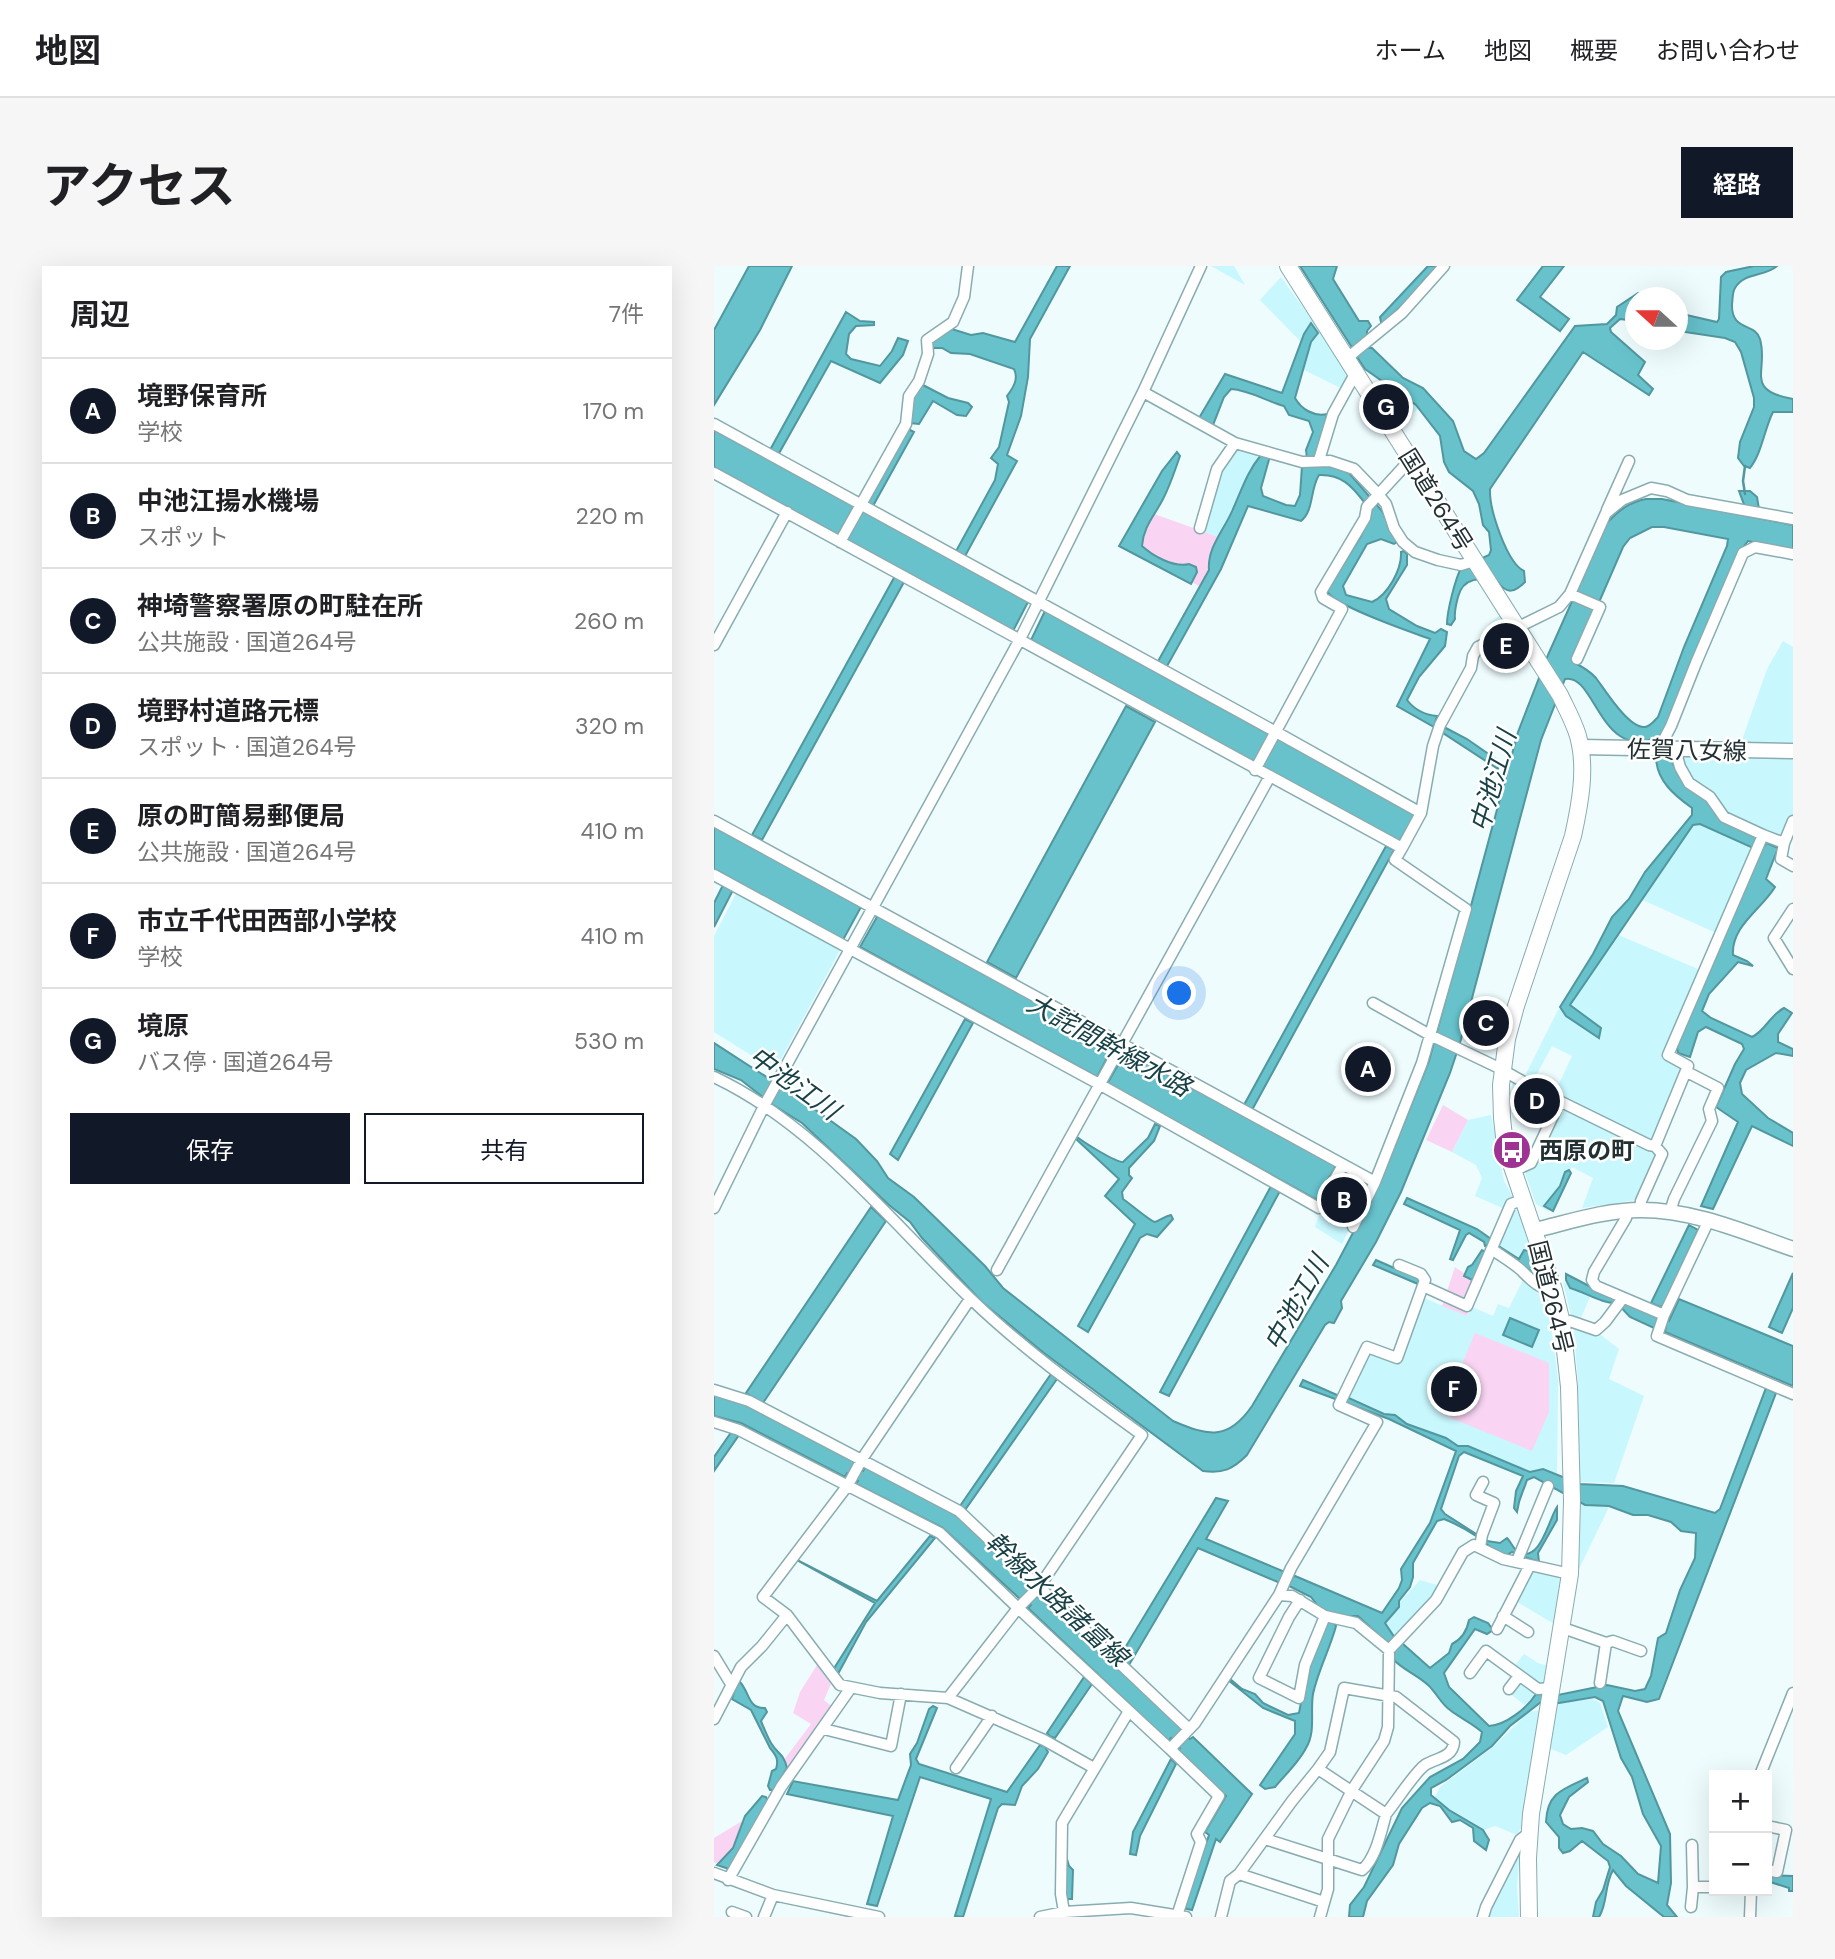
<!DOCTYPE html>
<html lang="ja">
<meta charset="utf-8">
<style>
body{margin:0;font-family:"DM Sans","Noto Sans JP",sans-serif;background:#f6f6f6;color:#202124}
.controls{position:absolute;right:21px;bottom:21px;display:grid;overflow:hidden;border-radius:0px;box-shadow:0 7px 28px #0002}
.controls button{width:63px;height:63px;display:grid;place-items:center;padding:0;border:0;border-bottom:2px solid #e0e0e0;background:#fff;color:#202124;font:35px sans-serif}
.compass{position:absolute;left:911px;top:21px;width:63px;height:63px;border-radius:50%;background:#fff;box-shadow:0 7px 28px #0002;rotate:291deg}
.you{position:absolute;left:466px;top:728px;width:24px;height:24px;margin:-18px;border:5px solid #fff;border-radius:50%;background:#1a73e8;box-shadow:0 0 0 10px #1a73e833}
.badge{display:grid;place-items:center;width:46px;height:46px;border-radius:50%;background:#111827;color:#fff;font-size:23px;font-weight:700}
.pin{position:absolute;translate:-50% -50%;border:4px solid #fff;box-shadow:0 2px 7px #0006}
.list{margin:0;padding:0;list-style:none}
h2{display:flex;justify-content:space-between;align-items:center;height:91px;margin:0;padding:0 28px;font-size:30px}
h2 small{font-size:23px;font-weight:400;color:#757577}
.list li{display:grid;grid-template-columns:46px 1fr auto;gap:21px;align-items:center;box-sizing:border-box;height:105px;padding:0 28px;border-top:2px solid #e0e0e0}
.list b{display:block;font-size:26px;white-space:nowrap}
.list p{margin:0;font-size:23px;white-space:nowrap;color:#757577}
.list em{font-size:23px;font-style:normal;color:#757577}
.actions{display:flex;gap:14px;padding:21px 28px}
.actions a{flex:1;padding:16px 0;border:2px solid #111827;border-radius:0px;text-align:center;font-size:24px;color:#111827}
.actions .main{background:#111827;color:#fff}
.map{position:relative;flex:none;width:1079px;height:1651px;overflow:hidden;border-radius:0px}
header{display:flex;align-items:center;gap:42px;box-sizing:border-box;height:98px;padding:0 35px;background:#fff;border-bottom:2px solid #e0e0e0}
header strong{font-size:33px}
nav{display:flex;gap:38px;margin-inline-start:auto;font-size:24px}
.intro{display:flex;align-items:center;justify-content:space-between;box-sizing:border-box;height:168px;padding:0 42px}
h1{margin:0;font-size:49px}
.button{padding:18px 32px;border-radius:0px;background:#111827;color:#fff;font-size:24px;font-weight:700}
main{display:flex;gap:42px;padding:0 42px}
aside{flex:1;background:#fff;border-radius:0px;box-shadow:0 7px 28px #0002}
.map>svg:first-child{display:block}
.built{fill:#c8f7fd;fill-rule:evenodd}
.green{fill:#fad5f3}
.water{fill:#67c2cc;stroke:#52969e;stroke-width:2;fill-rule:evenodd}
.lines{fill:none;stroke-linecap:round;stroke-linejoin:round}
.stream{stroke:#52969e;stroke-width:2.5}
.minor-casing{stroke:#89acb0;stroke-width:13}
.major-casing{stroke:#89acb0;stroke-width:17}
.highway-casing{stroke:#89acb0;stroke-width:18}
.minor{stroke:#fff;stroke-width:10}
.major{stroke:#fff;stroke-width:14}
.highway{stroke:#fff;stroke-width:16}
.labels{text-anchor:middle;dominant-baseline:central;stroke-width:5;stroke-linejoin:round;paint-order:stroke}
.street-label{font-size:24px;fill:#223032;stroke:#fff}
.poi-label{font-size:24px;font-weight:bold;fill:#223032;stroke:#fff;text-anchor:start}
.water-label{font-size:26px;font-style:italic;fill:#184247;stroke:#fff}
</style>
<header>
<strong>地図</strong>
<nav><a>ホーム</a><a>地図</a><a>概要</a><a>お問い合わせ</a></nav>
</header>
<div class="intro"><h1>アクセス</h1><a class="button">経路</a></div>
<main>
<aside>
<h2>周辺<small>7件</small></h2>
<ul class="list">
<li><span class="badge">A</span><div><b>境野保育所</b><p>学校</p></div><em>170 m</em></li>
<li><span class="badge">B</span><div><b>中池江揚水機場</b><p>スポット</p></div><em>220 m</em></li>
<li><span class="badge">C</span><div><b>神埼警察署原の町駐在所</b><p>公共施設 · 国道264号</p></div><em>260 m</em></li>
<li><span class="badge">D</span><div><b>境野村道路元標</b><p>スポット · 国道264号</p></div><em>320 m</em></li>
<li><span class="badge">E</span><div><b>原の町簡易郵便局</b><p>公共施設 · 国道264号</p></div><em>410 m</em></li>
<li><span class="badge">F</span><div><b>市立千代田西部小学校</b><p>学校</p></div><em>410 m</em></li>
<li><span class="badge">G</span><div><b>境原</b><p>バス停 · 国道264号</p></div><em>530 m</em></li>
</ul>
<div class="actions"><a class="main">保存</a><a>共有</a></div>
</aside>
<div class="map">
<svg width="1079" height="1651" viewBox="0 0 1079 1651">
<rect width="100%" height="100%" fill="#eefcfe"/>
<path class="built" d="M497 0H520L531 19Z
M567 11 604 62 639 116 633 125 586 102 591 80 546 34Z
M683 111 707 141 681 160 658 119Z
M518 177 547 187 533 228 513 274 480 262 501 200Z
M786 349 811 393 805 400 776 378 789 370 774 359Z
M1069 375 1079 381V476L1027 477 1053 403Z
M1079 490V566L1072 582 1051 574 1009 670 924 632 987 541 959 520 955 491Z
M26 620 130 677 61 804 0 766V670Z
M900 667 993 707 956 793 970 802 938 876 946 886 923 934 868 942 879 912 858 901 834 945 822 938 811 907 821 896 835 865 799 848 798 806 810 812 844 744 853 740ZM838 780 858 790 840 828 818 817Z
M777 849 790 915 803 938 829 1020 837 1059 844 1113 843 1213 746 1182 631 1133 654 1085 685 1098 710 1032 753 1050 758 1041 779 1050 784 1038 795 1042 815 1002 777 977 793 944 761 930 768 912 762 899 738 886 754 854Z
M630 903 657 919 628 978 601 961 606 946Z
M849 1016 878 1026 864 1059 883 1066 905 1083 895 1113 930 1130 900 1217 864 1216V1116L859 1058Z
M867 1239 895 1241 864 1305Z
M817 1302 847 1309 842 1359 800 1334Z
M706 1314 726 1320 719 1333 680 1373 667 1357Z
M810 1388 824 1397 835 1400 830 1425 822 1427 811 1439 795 1427 809 1409 799 1402Z
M879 1433 886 1437 894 1461 852 1489 832 1481 840 1437Z
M827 1444 808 1560 803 1569 781 1560 767 1565 719 1535 726 1521 778 1482 815 1446Z
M803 1585 806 1586 803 1621 805 1651H772Z"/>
<path class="green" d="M429 244 513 274 491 323 408 281Z
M729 839 754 854 738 886 712 874Z
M741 1001 767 1019 753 1050 728 1040Z
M761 1067 835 1097V1146L818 1185 727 1148Z
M103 1399 117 1418 110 1434 121 1443 77 1513 69 1495 97 1458 79 1447 86 1426Z
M28 1555 19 1582 4 1598 0 1596V1572Z"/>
<path class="water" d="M35 0H78L46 64 0 139V64Z
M343 0H356L316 73 314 111 307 150 293 189 303 195 250 292 241 287 281 214 284 198 277 192 285 181 295 136 293 130C299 122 305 113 300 103L256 88 237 87 228 82H217V75L238 63 257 69 269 67 301 76Z
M586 0H623L619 13 645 55H654L657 60 653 65V82H658L689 112 709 122 739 155 750 185 762 193 770 187 861 60 893 58 902 49 903 41 924 27 936 31 922 32 921 63 914 54 906 53 896 62 897 66 931 96 924 109 939 123 935 129 869 86 776 223C775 243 793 297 810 305L811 316C801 326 793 329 784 316 767 311 749 311 744 331 742 339 740 346 741 353L737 359 733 358C733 345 741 314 747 302L775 289 777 284 775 266 769 259 765 238 759 225 735 206 730 196 726 170 702 139 651 103 643 91 645 85 642 80H637Z
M714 0H724L709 15 702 26 670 56H667L666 51Z
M829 0H850L826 31 855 53 846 65 803 34Z
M1040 0H1063C1051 11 1030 6 1021 22 1018 27 1019 32 1018 38 1017 66 1041 56 1046 73 1055 105 1029 124 1079 133V146H1059C1050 164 1048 187 1036 202L1030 200 1024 192 1026 176 1040 141V132L1027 86 1021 76 1011 72 964 65V47L1003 56 1005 53 1007 11 1012 6Z
M132 46 146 55 160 56V59L142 60 135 68 132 88 137 93 166 100 178 85 184 72 194 75 189 89 166 117 117 95 64 189 56 184Z
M597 57 604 67 597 76 581 132C587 143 600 151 613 148L608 179 601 191 593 192 592 184 599 166 595 155 575 149 570 140C552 135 535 124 517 123L510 131 499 159 485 152 511 108 568 127 590 68Z
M207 118 234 132 254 137 258 141 252 150 243 149 219 135 205 158 196 157 198 131Z
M0 163 140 240 124 269 0 201Z
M194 163 200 166 159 240 152 237Z
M463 186 466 190C461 204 456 220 449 233 441 249 429 261 428 280 439 290 460 302 475 298L482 301 483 306 477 318 405 280 448 205Z
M547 189 556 190 547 222 549 230 572 239 581 240 586 229 588 200 615 199 635 207 668 245 683 276 680 278 667 273 653 278 629 320 632 329 658 336C674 329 688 303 687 286L690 285 693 288V299L672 333 675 343 703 360 721 367 727 363 733 366 731 380 705 411 693 434C700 443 711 449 723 450L720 461 683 440 716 373C697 366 620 340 613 325L647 270 658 242 654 236H650C638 220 627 208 605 209 596 223 600 245 587 255L534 240 507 303 452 402 443 397 495 304C493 281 511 263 519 243 528 223 533 206 547 189Z
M1025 225H1036L1043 231 1045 243 1031 241Z
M932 233H948L1079 259V284L1034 275 1027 284 949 468C887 503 882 406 851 413L827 474 746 777 736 807 687 926 662 976 627 1035 628 1042 620 1057 615 1056 611 1059 533 1189C519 1203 509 1208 489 1205L330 1087 268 1036 208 972 196 956 175 939 88 857 59 839 27 814 0 803V777L85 832 142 873 163 895 174 912 200 931 271 1000 289 1022 459 1155C494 1170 514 1175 538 1140L622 999 667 914 715 795 804 466 834 389 893 257C904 245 915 236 932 233ZM938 261H950L1014 273 1013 280 970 381 944 451C940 455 937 460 931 461 915 463 891 424 882 412 876 405 867 400 859 396L909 281 916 272Z
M149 244 314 336 299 365 133 274Z
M181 310 190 316 48 574 38 569Z
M331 345 555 468 540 497 317 374Z
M412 440 441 456 302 712 273 696Z
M728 460 753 473 786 496 784 503 726 465Z
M563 472 701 549 685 576 547 501Z
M942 492H951L958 496 966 511 1040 569 1042 573 1039 582 986 558 979 559 856 739 887 762 885 772 852 750 846 741 879 688 898 651 915 633 931 606 978 549V542C960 529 943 515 942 492Z
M0 560 147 641 129 674 0 603Z
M1053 577 1064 582 1052 613 1061 621C1048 643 1017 660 1019 689L1033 695 1039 700 1024 696 995 728 988 745 997 752 1038 771C1052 764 1056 749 1070 742L1078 747 1064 768V776L1079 783V790L1062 787 1032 804 1026 817 1028 828 1054 852 1079 867V880L1038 860 999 943 987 940 1024 856 1002 841 1021 798 1030 783 1028 778 992 761 984 766 976 791 964 787 963 781 1049 581Z
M672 580 680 584 538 844 530 839Z
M9 619 19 624 0 661V637Z
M164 649 400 779 383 811 146 681Z
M251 753 259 757 184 894 176 888Z
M412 785 622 900 613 915 617 917 611 927 608 925 603 934 393 818Z
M441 858 446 860 440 875 415 902V909L418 912 408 926 409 933C415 937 437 956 441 956 447 954 451 950 457 949L459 953 443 971 433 968 426 972 374 1066 364 1060 421 958 391 930 405 913 362 873 363 871C371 877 401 896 409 896L434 872Z
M855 904 857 907 839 945 830 940 846 920 851 906Z
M557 920 566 925 455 1130 446 1126Z
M693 932 763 963 777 973 776 978 771 980 770 976 755 967 752 969 739 994 736 993 746 964 690 938Z
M157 941 172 955 49 1137 32 1127Z
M975 959 984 964 950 1039 946 1041 937 1037Z
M783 979 805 993 810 984 815 985 820 998 817 1005 781 982Z
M768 984 773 987 760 1015 750 1010 754 1001 758 999Z
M662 994 703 1012 705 1014 704 1018 659 999Z
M1079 1007V1042L1068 1067 1055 1061Z
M852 1008 877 1021 955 1055 965 1033 1079 1080V1120L951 1066 952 1060 943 1057 940 1062 916 1051 903 1037C888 1038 871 1026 856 1022L852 1014Z
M796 1052 825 1064 818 1081 789 1069Z
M337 1108 343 1113 251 1244 246 1240Z
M589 1114 632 1133 635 1132 670 1148 681 1149 693 1158 732 1172 744 1180H754L816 1206 829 1203 866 1218 909 1220 1001 1247 1006 1243 1052 1122 1062 1127 945 1433 933 1436 909 1430 904 1445 956 1568 957 1617 953 1639 963 1651H950L912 1620 899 1604C890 1620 894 1637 885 1651H879L882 1636 889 1624 896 1601 894 1595 868 1575 856 1585 849 1587 845 1582V1571L832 1556C833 1527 849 1523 873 1512L874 1516 855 1531 846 1549 849 1558 857 1563 868 1562 879 1565 889 1578 907 1590 924 1608 944 1617 947 1580 929 1548 918 1511 907 1492 889 1435 881 1431 845 1437 827 1436 796 1460 778 1480 732 1514 717 1522V1529L735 1544 769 1564 775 1574 772 1584 760 1575 759 1562 746 1554 738 1556 726 1540 716 1537 708 1542 685 1578 679 1599 653 1635 649 1651H635L636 1639 650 1621 688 1542 716 1511 749 1493 766 1476 768 1466C758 1457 746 1452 736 1444 727 1438 722 1426 714 1419 702 1408 689 1404 679 1393L681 1384 644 1350H621L619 1356 622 1360C616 1383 604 1404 599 1428 596 1446 602 1466 592 1482 585 1496 571 1509 561 1521L551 1523 546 1519 581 1468V1455L549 1442 514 1414 515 1412 528 1423 541 1428 549 1437 574 1449 585 1447 594 1400 612 1356H616L597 1331 575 1320 576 1316 566 1317 484 1282 415 1399 406 1390 502 1232 514 1235 492 1273 571 1306 577 1313 581 1310 668 1347 685 1322 688 1314 687 1303 716 1257 742 1185 675 1153 586 1120ZM750 1186 809 1210 802 1225 800 1242 803 1246C805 1230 809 1227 813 1214L820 1211 871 1239 895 1240 919 1249H934L957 1256 967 1265 982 1267 981 1292 966 1324 952 1367 944 1372 937 1410 931 1423 921 1425 893 1419 844 1429 822 1428C813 1442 792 1459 775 1460L735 1421 730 1407 761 1363 773 1368 779 1364 774 1357 760 1351 755 1354C753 1365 748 1373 738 1378L735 1387 716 1402 679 1369 671 1357 685 1341V1335L696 1321 699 1311V1297L723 1255 730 1253C740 1257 753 1264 762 1270 773 1277 778 1285 791 1290L798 1286 825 1296 824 1287 843 1254V1241C835 1252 826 1300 803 1285 799 1282 797 1276 793 1272L786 1277 773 1275 731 1248 727 1243 745 1190Z
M0 1129 24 1135 141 1195 136 1208 133 1207 131 1211 27 1157 0 1150Z
M18 1165 25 1169 0 1205V1191Z
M152 1200 242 1249 318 1319 315 1323 323 1331 327 1328 468 1461 467 1465 476 1473 479 1471 538 1528 506 1576 502 1573 478 1644 469 1642 495 1569 491 1566 512 1530 464 1485 466 1482 457 1472 454 1475 314 1342 317 1339 310 1331 306 1333 229 1262 142 1218 144 1215 142 1214 147 1204 149 1205Z
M216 1270 221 1272 152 1356 124 1408 119 1404 161 1337 83 1294 163 1335Z
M370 1411 378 1418 341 1472 338 1471 331 1481 334 1486 324 1503 308 1520 301 1539 288 1538 284 1542 249 1651 241 1650 277 1533 206 1511 163 1640 153 1638 179 1550 73 1528 79 1515 184 1534 197 1499 196 1488 203 1477 215 1443 219 1440 223 1442 202 1493 205 1498 293 1526 326 1479 329 1480 336 1470 333 1467Z
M26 1416C36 1427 34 1443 51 1442L53 1446 47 1455C50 1462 53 1470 57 1477 64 1489 69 1486 73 1502L60 1524H56L54 1520 58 1505 62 1503C65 1494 62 1489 56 1482L37 1444 18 1433 23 1417Z
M457 1493 462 1498 426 1570 422 1589 416 1588 419 1566Z
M48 1530 52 1531 54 1535 15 1603 3 1599 19 1582 31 1550Z
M350 1592 353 1593 355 1600 359 1604 358 1633H353L350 1622Z
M1054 1609 1079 1610V1625H1075V1622L1053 1615Z"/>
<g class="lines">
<path class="stream" d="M1031 200 1029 215 1031 228"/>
<defs>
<path id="minor" d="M632 93 688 47 730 0
M429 126 521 177 588 196 616 195 640 203 664 228 672 238 680 262 689 276 701 286 724 294 747 299 760 295
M0 158 562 466 707 547
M605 194 619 148 641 108
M0 207 688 582 681 594 752 643 708 797 661 916 639 961
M893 244 915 195
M486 262 503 203 521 177
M126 276 192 158 195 130 205 115 214 88 213 74 239 56 250 31 254 0
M856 328 886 341 863 393
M0 379 73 246
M945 483 957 460 982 397 1029 287 1041 281 1079 288
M961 483 966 501 975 517 996 531 1010 551 1049 569
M541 504 628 343 609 332 607 326 651 252 653 241 696 194
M0 555 661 916
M1070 577 1067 593 1079 600
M688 582 707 547 719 480 726 459 757 402 759 390 764 381 845 341 856 328 892 247 908 234 937 222 953 225 973 234 1079 253
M0 609 385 818 605 942 629 899
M1079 643 1060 672 1079 703
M659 737 716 769 783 801 831 828 935 879 941 880 948 888 927 935 926 944
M0 811C102 859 177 956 257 1033 310 1084 369 1126 428 1169L325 1321 304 1342 226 1267 25 1164 0 1156
M941 880 974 800 954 789 1049 569 1070 577 1079 555
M799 905 817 897 846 835
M0 942 50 840 305 375 429 126 487 0
M914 945 912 952 880 1006 878 1014 882 1020 950 1049
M956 946 960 933 998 855 995 843 1004 822 973 806
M995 954 950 1049 943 1070 1079 1128
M778 983C787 990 798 996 807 1004 818 1015 824 1022 840 1024
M283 1004 555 512
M709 1020 753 1040 797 938 808 934
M256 1033 148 1193 134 1219 49 1331 73 1349 126 1419 166 1427 234 1432 330 1474 380 1502
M848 1057 856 1055 882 1064 891 1056 909 1032
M0 1124 35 1135 245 1245 475 1463
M766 1281 768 1269 780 1237 762 1229 769 1216
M803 1295 834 1220
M565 1329 578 1330 611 1350 642 1357 675 1384
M586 1334 575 1351 545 1412 585 1432 591 1399 611 1350
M789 1350 814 1366
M849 1362 892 1377 899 1375 927 1385
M783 1363 816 1299
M0 1390 17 1418
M756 1407 772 1385 824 1423 838 1422
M886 1417 892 1377
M795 1423 805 1410
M234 1432 304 1342 456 1483 481 1457 565 1329 577 1302 663 1156 625 1139 653 1081 683 1092 711 1014 707 1008 685 999
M0 1453 27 1401 48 1380 73 1349
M110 1463 177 1480 187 1428
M456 1483 505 1530 483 1568 487 1576 463 1650
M242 1502 278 1450
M1046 1509 1079 1427
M1053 1560 1072 1564 1063 1606 1053 1604
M551 1573 648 1604C662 1592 667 1566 672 1548
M0 1607 59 1629 165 1651
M525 1608 610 1636
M14 1614 67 1521 136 1423
M979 1621H1000
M977 1641 979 1621 978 1579
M18 1646 32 1651
M350 1646 347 1628 348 1557 415 1445
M50 1651 59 1629
M326 1651 350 1646 417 1642 472 1651
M507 1651 516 1615 525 1608 578 1535 604 1503 672 1548C682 1536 700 1507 711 1499 722 1492 739 1492 740 1476L682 1431 630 1422 616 1486 604 1503
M606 1651 614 1623V1573L638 1524 670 1475 674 1461 675 1384 722 1334 749 1286 760 1279 789 1293 856 1308
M769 1651 772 1641 806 1574 815 1567
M1036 1651 1037 1625"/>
<path id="major" d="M867 481 1079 485
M821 964C855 956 891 944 927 944 980 944 1030 966 1079 983"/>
<path id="highway" d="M574 0 846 429C852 442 860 456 864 470 873 502 866 538 859 570L802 740 793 773 787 819 788 852 791 880 840 1024 848 1057 855 1121 858 1235 856 1308 817 1548 814 1592 815 1651"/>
</defs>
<use href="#minor" class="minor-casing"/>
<use href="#major" class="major-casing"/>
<use href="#highway" class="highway-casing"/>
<use href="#minor" class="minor"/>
<use href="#major" class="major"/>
<use href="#highway" class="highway"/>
</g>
<defs>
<symbol id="bus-disc" viewBox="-11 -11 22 22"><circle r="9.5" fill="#9f3393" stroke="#fff"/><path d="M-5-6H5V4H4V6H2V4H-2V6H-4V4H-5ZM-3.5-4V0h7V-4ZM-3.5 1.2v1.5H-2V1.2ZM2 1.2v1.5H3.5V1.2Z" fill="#fff"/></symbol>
</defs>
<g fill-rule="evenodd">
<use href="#bus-disc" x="776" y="862" width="44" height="44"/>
</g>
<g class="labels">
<g class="street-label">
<text transform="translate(722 234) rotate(58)">国道264号</text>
<text transform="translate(973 484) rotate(1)">佐賀八女線</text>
<text transform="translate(837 1031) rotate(76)">国道264号</text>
</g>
<g class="poi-label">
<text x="825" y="884">西原の町</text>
</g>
<g class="water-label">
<text transform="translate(779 515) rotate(-74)">中池江川</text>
<text transform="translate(395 779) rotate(29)">大詫間幹線水路</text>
<text transform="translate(80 817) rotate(36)">中池江川</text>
<text transform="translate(582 1037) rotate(-61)">中池江川</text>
<text transform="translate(343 1333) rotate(43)">幹線水路諸富線</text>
</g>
</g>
</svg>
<div class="controls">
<button>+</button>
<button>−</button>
</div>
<svg class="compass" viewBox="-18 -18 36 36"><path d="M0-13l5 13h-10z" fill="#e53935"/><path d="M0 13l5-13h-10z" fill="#757577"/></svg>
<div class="you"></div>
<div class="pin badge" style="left:654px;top:803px">A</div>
<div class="pin badge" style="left:630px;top:934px">B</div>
<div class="pin badge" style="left:772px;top:757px">C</div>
<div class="pin badge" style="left:823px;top:835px">D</div>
<div class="pin badge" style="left:792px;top:380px">E</div>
<div class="pin badge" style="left:740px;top:1123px">F</div>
<div class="pin badge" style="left:672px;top:141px">G</div>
</div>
</main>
